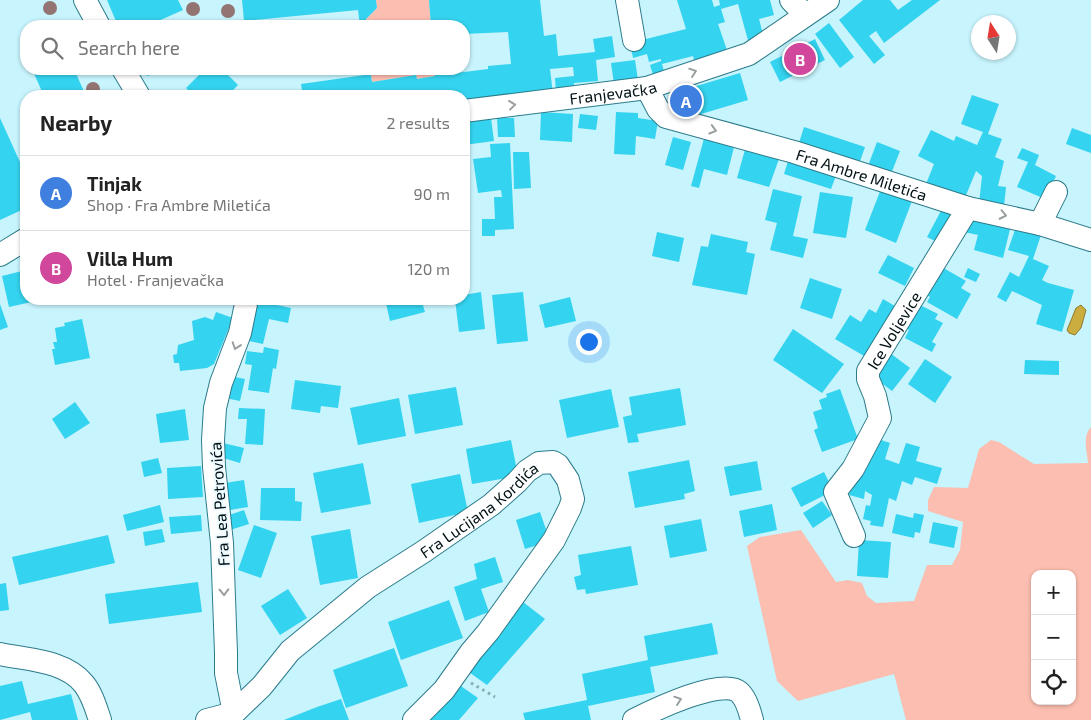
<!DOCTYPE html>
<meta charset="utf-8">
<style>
body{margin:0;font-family:"Exo 2",sans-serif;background:#f6f6f6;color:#222}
.controls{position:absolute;right:15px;bottom:15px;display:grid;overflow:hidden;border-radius:10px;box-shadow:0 1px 4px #0004}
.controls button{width:45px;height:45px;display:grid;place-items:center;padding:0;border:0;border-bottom:1px solid #e0e0e0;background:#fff;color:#222;font:25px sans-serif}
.compass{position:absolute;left:971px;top:15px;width:45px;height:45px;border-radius:50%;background:#fff;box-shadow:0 1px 4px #0004;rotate:348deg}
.you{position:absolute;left:588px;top:341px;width:18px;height:18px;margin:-12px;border:4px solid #fff;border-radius:50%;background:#1a73e8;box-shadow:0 0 0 8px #1a73e833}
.badge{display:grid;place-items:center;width:32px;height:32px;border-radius:50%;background:#1a73e8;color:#fff;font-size:16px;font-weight:700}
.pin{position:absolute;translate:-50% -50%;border:2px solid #fff;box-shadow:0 1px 5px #0006}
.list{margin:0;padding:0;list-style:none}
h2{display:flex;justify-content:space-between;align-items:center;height:65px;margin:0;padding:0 20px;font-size:21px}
h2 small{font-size:16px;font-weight:400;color:#767676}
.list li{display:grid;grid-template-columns:32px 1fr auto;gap:15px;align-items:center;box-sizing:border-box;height:75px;padding:0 20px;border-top:1px solid #e0e0e0}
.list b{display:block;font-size:19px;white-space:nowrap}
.list p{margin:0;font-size:16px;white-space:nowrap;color:#767676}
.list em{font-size:16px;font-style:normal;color:#767676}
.icon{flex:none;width:28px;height:28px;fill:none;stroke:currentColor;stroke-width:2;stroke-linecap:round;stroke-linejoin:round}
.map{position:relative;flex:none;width:1091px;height:720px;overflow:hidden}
.search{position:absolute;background:#fff;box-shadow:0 1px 4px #0004;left:20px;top:20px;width:450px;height:55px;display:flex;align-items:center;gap:12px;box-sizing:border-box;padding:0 18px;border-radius:20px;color:#767676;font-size:19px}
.panel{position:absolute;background:#fff;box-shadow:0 1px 4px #0004;left:20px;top:90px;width:450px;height:215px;border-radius:20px}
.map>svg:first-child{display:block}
.green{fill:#fcbeb0;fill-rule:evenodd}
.water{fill:#cbac3f;stroke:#8e7d32}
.building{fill:#34d3ef}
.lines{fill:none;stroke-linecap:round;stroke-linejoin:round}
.minor-casing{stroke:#2c7b8a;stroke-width:24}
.path{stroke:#87abb3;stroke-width:3;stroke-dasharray:2.5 4;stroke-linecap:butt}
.minor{stroke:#fff;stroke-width:22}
.tree{fill:#937472}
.oneway{stroke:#999fa1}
.labels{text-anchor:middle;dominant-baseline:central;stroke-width:4;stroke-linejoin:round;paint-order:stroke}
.street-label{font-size:16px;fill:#001015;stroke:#edfbfe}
</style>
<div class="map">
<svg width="1091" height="720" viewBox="0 0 1091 720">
<rect width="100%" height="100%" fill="#c7f4fd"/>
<path class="green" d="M376 0H429L431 26H367L366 19 377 8Z
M370 69H435V76L417 79 416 75 372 82Z
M1091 427V720H906L894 674 798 701 777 681 747 546 760 537 801 530 836 582 848 580 862 583 867 596 876 603 914 601 927 565H952L960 550 963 522 928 511V500L934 487 968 488 979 449 991 440 999 442 1034 464 1088 463C1087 451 1082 437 1091 427ZM1035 574H1072V701H1035Z"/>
<path class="water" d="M1081 305 1086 310 1081 328 1075 335 1069 333 1067 330 1076 308Z"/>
<path class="building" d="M107 0H178L183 10 147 26H118Z
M242 0H376L377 8 366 19 367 26H360L358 10 244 21Z
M429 0H540L544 36 556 34 558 56 595 52 593 39 612 36 615 57 596 60 598 81 574 83V91L556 93 555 78 574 76 573 67 550 69 553 94 464 105V96H303L301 84 365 75 364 69H370L372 82 416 75 417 79 435 76V69H447L448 74 488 69V66L511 64 508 32 464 34V26H431Z
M677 0H712L714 7 720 5 719 0H770L774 15 759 19 764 38 749 44 738 4 721 9 725 22 718 24 728 53 695 64 693 56 662 64 664 71 653 75 650 65 661 61V59L649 62 647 54 633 58 630 43 686 29Z
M863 0H890L898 10 912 0H940L884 43 876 31 869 36 885 55 874 64 839 20Z
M829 23 854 57 840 68 815 34Z
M815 39 825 60 780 82 770 62Z
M635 60 638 80 614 84 611 63Z
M32 69H74L86 96H44Z
M145 69H169L147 76Z
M205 69H222L238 85 227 96H194L186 88Z
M740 73 748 100 681 120 673 93Z
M972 95 999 104 988 134 1002 139 995 157 1004 161 998 186 1006 187 1004 206 979 204 982 176 976 171 964 200 926 184 934 164 918 156 931 130 954 141 956 136 977 145 983 132 961 124Z
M541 112 573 114 572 142 540 140Z
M616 112 638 113V118L658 121 655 139 636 136 635 155 614 154Z
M580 114 598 116 596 130 578 128Z
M0 118 24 171 26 170V208L0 220Z
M491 118 494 141 464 145V122Z
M497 118H514L515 137H498Z
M804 127 865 147 858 167 798 146Z
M1072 128 1091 135V153L1066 144Z
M705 135 735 143 727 175 704 169 699 188 691 186Z
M673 137 691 142 683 170 665 165Z
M877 142 900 151 891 174 868 166Z
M510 143 514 229 495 230V236H482V219H495L494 197H502L501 190 478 193 473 159 491 157 490 144Z
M746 146 780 156 769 187 737 178Z
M1022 148 1039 155 1035 165 1056 176 1045 199 1017 187 1028 162 1017 158Z
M513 152H529L531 188 514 189Z
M789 158 837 173 831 189 784 174Z
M773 189 802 196 793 236 808 239 803 258 770 250 777 223 765 220Z
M881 189 912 201 896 243 865 230Z
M820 192 853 197 846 238 813 233Z
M943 207 957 214 941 244 927 237Z
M969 214 1011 225 1003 258 974 250 978 235 964 232Z
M1017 224 1042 232 1033 259 1049 266 1042 280 1048 283 1074 290 1062 332 1036 324 1042 305 1012 291 1006 302 997 297 1010 272 1019 277 1029 256 1008 250Z
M657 232 684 238 679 262 652 256Z
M711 234 748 242 746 252 755 254 747 295 692 285 701 246 708 247Z
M888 255 914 268 905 286 878 273Z
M940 266 966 281 961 288 971 294 957 319 927 302 930 297 924 293Z
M968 268 980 274 976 282 964 277Z
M26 270V299H35L36 301 9 307 2 276Z
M810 278 842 289 832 319 800 308Z
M481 292 485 329 459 332 455 299H464V295Z
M523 292 528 341 497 344 492 295Z
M570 297 576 321 545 328 539 305Z
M385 299H421L425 312 390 321Z
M883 299 900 309 871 360 835 339 850 315 861 322 869 309 876 313Z
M253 300 291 308 288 323 269 319 263 344 244 340Z
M916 303 938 314 935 319 943 323 932 342 936 344 932 352 905 338 909 330 903 327Z
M0 304 8 327 0 330Z
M216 312 233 318 214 364 207 368 180 371 179 363H174L173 355 177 354 178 345 194 340 192 321 205 317 213 320Z
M82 319 90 358 55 365 52 349H55L53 342H57L55 328 65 326 64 323Z
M793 329 844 364 822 393 773 360Z
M264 347 279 350 276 369 273 368 269 393 248 390 252 365 245 364 247 351 263 353Z
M890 353 910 368 892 391 872 376Z
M925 359 952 377 935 403 908 384Z
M1025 360 1059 361V375L1024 374Z
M230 376 245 379 240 401 225 398Z
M295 380 341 386 338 408 321 406 320 413 291 409Z
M456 387 463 425 415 434 408 395Z
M680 388 686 425 637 434 639 442 628 443 623 417 632 415 629 397Z
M611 389 619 427 567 438 559 400Z
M840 389 858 439 822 452 814 430 818 428 813 412 822 409 819 400 827 397 826 394Z
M399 398 406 436 358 445 350 408Z
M75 402 90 423 65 439 52 419Z
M239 408 265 409 263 445 245 444 247 419H238Z
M185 409 189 440 160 443 156 414Z
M875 438 890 443 885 459 899 464 906 443 920 447 916 461 942 468 937 484 915 477 912 485 902 481 896 501 889 498 883 527 870 525 871 521 863 519 866 505 870 506 872 495 865 491 864 499 849 495 856 468Z
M511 440 518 476 472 484 466 449Z
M223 443 244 448 240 463 220 457Z
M158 458 162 473 144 477 141 462Z
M689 460 695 491 684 494 685 499 635 508 628 472Z
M757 461 762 490 730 496 724 467Z
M363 463 371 504 321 513 313 473Z
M201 466 203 497 168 499 167 468Z
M824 472 831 486 827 494 801 507 791 488Z
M460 474 468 512 419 523 411 484Z
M244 480 248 507 224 511 219 484Z
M261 488H295V501L302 502 301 521 260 520Z
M822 501 832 515 813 528 803 513Z
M772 504 777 530 744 537 739 511Z
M160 505 164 522 127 531 123 515Z
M244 510 249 524 227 531 223 517Z
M540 512 550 541 525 549 516 520Z
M914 513 924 515 920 533 915 532 914 538 892 533 896 514 913 518Z
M201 515 202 531 171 534 169 517Z
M701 519 707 551 670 558 664 526Z
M933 522 958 527 954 548 929 543Z
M254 525 277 533 261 578 238 570Z
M162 529 165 542 145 546 143 532Z
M350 529 358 578 320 585 311 536Z
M108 535 115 563 19 585 12 557Z
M859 540 891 542 888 578 857 576Z
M631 546 638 585 586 594 585 589 577 590 574 577 581 575 578 555Z
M495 557 503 582 481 589 489 612 465 621 454 587 477 579 474 564Z
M198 582 202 612 109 624 105 594Z
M6 583 9 610 0 611V584Z
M288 589 307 618 280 635 261 606Z
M449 600 463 638 401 660 388 622Z
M523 602 545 619 487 685 466 670Z
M712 623 718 654 650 667 655 692 588 706 591 720H525L523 713 587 700 582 674 648 660 644 636Z
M394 648 408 686 346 708 333 670Z
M22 681 28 704 71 694 78 720H32L30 712 0 720V686Z
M458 684 478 698 459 720H428Z
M341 699 349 720H284L317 707Z"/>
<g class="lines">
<defs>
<g id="minor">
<path d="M85 0 99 26"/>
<path d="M627 0 634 40"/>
<path d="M791 0 805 15"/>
<path d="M123 69 139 96"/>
<path id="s1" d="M647 88 658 109 666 117 794 152 968 208 1040 224 1091 240"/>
<path id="s2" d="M464 111 647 88 749 54 828 0"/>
<path d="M1040 224 1056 192"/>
<path d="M0 255 26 239"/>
<path id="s3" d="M854 536 835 492 853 469 880 418 875 396 868 379V371L968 208"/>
<path d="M0 654C27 660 65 660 84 684 92 694 96 708 100 720"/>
<path d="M234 713 226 673V653L222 543 214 467 213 440 215 408 221 383 240 333 247 299"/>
<path id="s4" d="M207 720 234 713 262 686 290 651 368 587 423 552 491 505 517 482 527 471 539 463 553 462 558 465 568 480 573 499 570 508 554 540 488 632 471 652 444 690 414 720"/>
<path d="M634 720C652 711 722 677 739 692 746 698 750 712 752 720"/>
</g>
</defs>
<use href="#minor" class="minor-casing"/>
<path class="path" d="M471 683 495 697"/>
<use href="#minor" class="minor"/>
</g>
<g class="tree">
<circle cx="50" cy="8" r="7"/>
<circle cx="193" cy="9" r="7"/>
<circle cx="228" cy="11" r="7"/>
<circle cx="93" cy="89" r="7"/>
</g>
<defs><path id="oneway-chevron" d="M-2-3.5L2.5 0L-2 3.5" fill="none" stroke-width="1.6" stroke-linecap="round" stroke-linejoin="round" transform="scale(1.25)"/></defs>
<g class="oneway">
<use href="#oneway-chevron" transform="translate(693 72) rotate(-19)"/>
<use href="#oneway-chevron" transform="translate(512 105) rotate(-7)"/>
<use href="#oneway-chevron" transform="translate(713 130) rotate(16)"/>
<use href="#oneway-chevron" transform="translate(1003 215) rotate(12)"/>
<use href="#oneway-chevron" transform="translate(236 346) rotate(109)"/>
<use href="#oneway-chevron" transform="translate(224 592) rotate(88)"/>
<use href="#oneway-chevron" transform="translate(678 700) rotate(-19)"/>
</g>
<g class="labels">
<g class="street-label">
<text stroke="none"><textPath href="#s2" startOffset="150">Franjevačka</textPath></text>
<text stroke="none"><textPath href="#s1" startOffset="239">Fra Ambre Miletića</textPath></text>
<text stroke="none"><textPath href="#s3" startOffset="232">Ice Voljevice</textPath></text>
<text transform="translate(219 504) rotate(-94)">Fra Lea Petrovića</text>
<text stroke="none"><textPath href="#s4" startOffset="348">Fra Lucijana Kordića</textPath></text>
</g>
</g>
</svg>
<div class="controls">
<button>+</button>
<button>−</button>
<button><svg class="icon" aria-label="locate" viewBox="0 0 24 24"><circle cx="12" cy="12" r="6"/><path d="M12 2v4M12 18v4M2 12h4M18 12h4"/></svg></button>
</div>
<svg class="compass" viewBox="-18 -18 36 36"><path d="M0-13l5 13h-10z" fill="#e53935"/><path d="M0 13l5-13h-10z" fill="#767676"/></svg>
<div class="you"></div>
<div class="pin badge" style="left:686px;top:101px;background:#3f7fe0">A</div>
<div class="pin badge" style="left:800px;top:59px;background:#d1479c">B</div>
<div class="search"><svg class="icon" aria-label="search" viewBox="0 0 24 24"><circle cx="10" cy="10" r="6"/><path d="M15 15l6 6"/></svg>Search here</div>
<section class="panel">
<h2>Nearby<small>2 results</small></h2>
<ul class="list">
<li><span class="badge" style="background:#3f7fe0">A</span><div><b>Tinjak</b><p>Shop · Fra Ambre Miletića</p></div><em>90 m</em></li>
<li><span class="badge" style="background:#d1479c">B</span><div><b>Villa Hum</b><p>Hotel · Franjevačka</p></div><em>120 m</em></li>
</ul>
</section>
</div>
